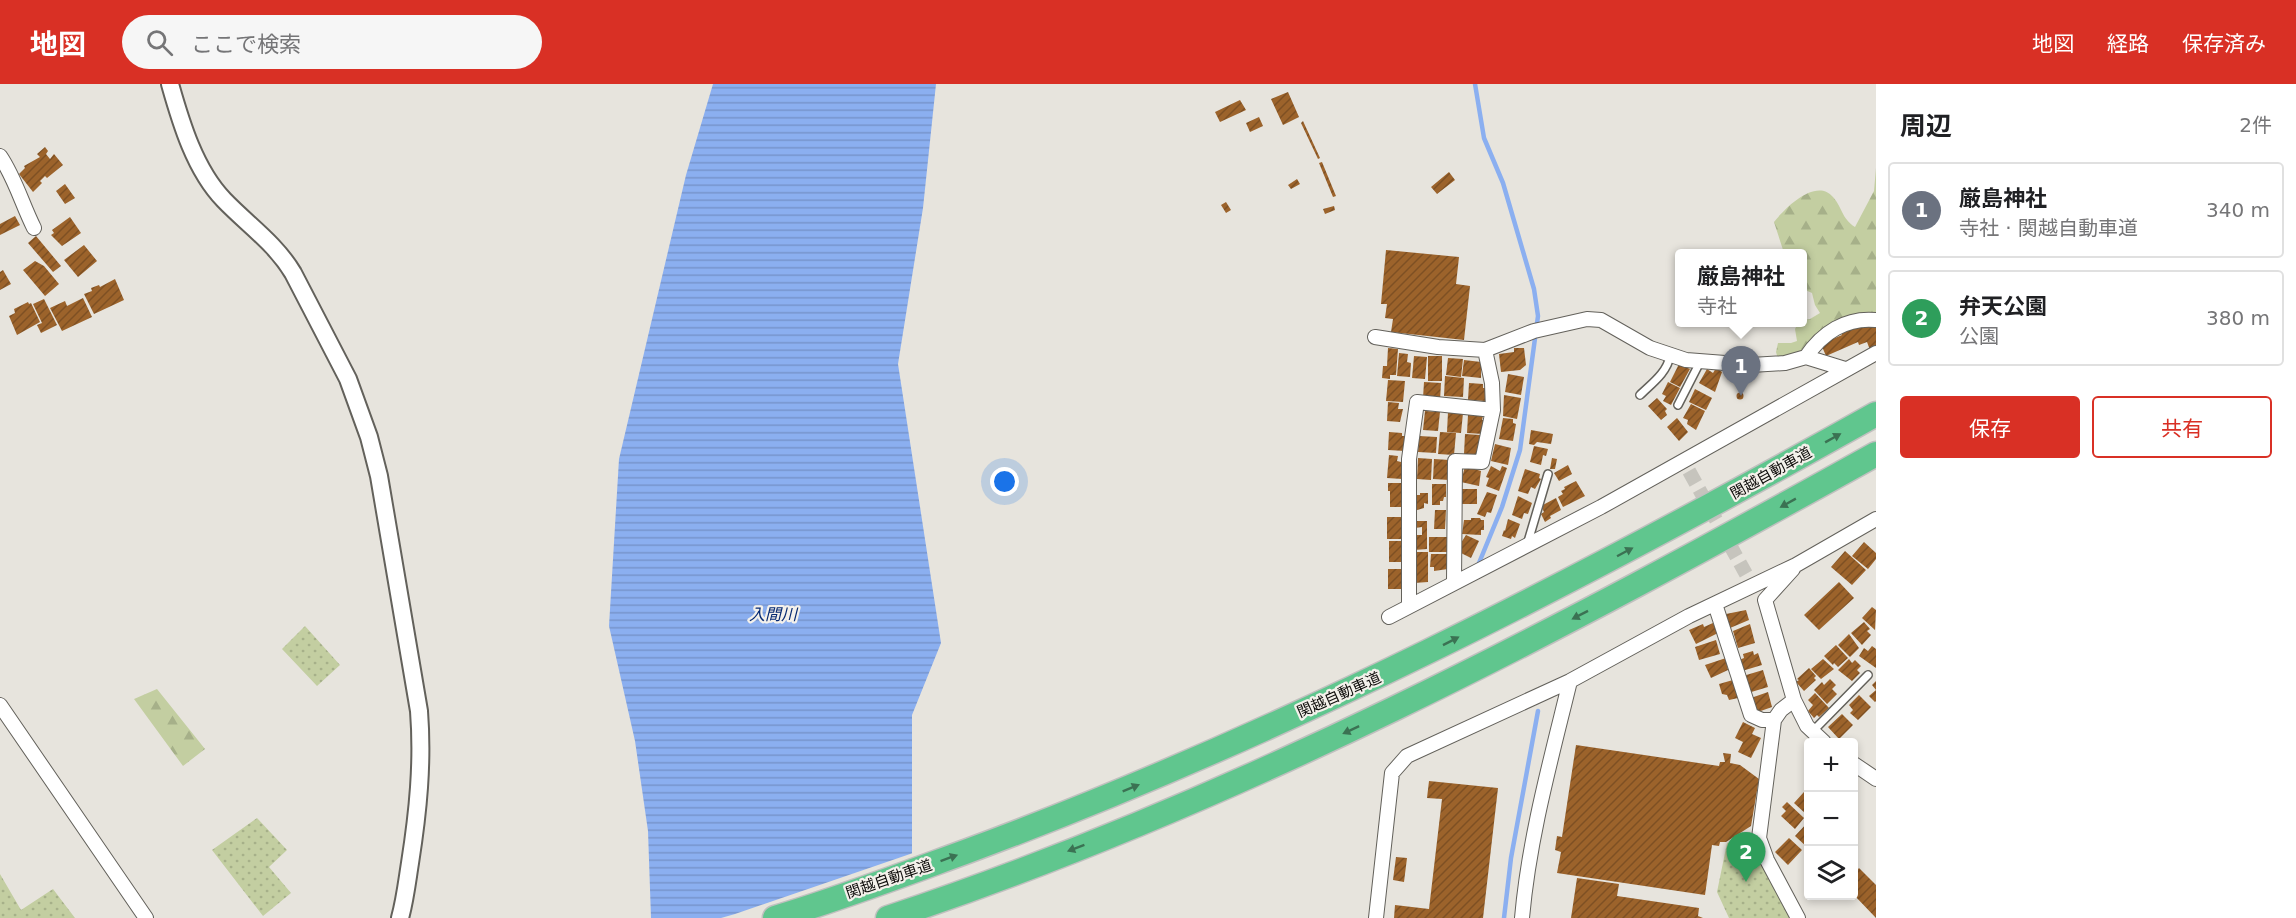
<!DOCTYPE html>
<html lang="ja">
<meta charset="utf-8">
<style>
body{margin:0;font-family:"DejaVu Sans","Noto Sans JP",sans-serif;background:#f6f6f6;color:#202124}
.controls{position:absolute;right:18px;bottom:18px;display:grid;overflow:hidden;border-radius:6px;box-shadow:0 3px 9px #0003}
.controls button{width:54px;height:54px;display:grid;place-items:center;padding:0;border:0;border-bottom:2px solid #e0e0e0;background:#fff;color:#202124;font:30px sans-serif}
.you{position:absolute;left:1005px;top:398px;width:21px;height:21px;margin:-15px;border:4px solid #fff;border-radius:50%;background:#1a73e8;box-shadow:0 0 0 9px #1a73e833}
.badge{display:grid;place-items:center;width:39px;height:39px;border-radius:50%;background:#d93025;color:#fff;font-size:20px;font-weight:700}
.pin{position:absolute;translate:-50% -50px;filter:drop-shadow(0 2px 3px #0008)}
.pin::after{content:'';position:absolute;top:32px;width:21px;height:18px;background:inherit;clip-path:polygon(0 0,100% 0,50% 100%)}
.popup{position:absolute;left:1675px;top:165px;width:132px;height:78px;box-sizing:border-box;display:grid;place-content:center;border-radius:6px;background:#fff;filter:drop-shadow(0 2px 4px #0005);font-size:20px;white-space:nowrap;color:#757577}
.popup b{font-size:22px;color:#202124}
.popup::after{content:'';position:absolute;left:50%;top:100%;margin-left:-12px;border:12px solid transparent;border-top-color:#fff}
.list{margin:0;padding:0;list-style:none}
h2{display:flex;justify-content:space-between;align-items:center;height:78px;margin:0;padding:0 24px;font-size:26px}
h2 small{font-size:20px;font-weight:400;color:#757577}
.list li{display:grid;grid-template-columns:39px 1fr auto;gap:18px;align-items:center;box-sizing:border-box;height:96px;margin:0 12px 12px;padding:0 12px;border:2px solid #e0e0e0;border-radius:6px}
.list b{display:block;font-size:22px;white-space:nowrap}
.list p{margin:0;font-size:20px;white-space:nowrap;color:#757577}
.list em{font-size:20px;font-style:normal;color:#757577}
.actions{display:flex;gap:12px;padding:18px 24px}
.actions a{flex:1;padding:14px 0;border:2px solid #d93025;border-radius:6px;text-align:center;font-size:21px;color:#d93025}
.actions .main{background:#d93025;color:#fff}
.icon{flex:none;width:33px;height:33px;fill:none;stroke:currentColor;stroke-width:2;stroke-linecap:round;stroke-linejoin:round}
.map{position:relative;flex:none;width:1876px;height:834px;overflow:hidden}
header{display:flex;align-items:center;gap:36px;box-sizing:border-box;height:84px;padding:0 30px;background:#d93025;color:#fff}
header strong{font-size:28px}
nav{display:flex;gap:33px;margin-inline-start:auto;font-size:21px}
.search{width:420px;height:54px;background:#f6f6f6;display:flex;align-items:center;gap:15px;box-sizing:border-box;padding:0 21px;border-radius:33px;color:#757577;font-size:22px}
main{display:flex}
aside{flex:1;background:#fff}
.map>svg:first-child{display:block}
.grass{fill:url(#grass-dots)}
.forest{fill:url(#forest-firs)}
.water{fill:url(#water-rules)}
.pier{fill:#e7e4dd}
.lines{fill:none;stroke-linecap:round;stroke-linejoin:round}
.stream{stroke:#8baff0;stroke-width:4.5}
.building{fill:url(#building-hatch)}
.minor-tunnel{stroke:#c6c4bd;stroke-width:14;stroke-dasharray:14 7;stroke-linecap:butt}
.service-casing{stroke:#63615b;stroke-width:10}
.minor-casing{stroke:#63615b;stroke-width:16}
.tertiary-casing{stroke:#63615b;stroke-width:20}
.motorway-casing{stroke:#c0c0bf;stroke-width:27}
.service{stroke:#fff;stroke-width:7}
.minor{stroke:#fff;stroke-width:14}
.tertiary{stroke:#fff;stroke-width:16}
.motorway{stroke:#60c68e;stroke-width:24}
.oneway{fill:#3b7253}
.labels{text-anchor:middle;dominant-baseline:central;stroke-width:4.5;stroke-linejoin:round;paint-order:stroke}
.street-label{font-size:15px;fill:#0d0c0a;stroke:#f4f1eb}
.water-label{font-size:16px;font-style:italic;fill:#052972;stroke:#f4f1eb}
</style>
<header>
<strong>地図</strong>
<div class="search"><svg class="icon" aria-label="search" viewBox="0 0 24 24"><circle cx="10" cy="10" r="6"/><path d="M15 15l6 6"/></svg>ここで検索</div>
<nav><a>地図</a><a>経路</a><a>保存済み</a></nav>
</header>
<main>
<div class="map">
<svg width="1876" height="834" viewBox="0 0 1876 834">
<defs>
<pattern id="grass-dots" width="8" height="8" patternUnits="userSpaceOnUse" patternTransform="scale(1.5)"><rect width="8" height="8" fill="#c3cea1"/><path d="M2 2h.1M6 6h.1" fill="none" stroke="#a6b089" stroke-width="1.8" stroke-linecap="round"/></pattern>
<pattern id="forest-firs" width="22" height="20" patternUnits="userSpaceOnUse" patternTransform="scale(1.5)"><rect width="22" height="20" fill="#c3cea1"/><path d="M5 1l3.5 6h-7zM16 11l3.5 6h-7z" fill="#a6b089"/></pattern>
<pattern id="water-rules" width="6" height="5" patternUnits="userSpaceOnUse" patternTransform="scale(1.5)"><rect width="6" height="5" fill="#8baff0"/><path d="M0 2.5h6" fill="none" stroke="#7795cc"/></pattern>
<pattern id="building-hatch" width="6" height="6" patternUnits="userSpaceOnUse" patternTransform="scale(1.5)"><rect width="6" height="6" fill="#9c632b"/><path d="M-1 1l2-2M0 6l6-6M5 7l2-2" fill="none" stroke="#7e5023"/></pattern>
</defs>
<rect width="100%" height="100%" fill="#e7e4dd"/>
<path class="grass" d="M305 542 340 581 317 602 282 565Z
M257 734 287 766 269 783 291 809 263 832 212 766Z
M1753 749 1767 788 1793 834H1729L1717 808 1727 759Z
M0 790 21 826 53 805 75 834H0Z"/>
<path class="forest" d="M1876 84V231L1856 233 1804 270 1778 275 1776 268 1778 259H1791L1797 257 1795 245 1798 239 1802 238 1803 236 1810 235 1820 229 1815 221 1812 209 1803 205 1802 170 1784 169 1774 138C1785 124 1816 93 1833 113 1842 123 1842 135 1855 143L1874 107Z
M157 605 205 665 183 682 134 615Z"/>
<path class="water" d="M713 0H936L923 124 898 280 941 559 912 631V834H651L648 747 635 657 609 542 619 375 686 91Z"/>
<path class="pier" d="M913 769 915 834H721L735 830Z"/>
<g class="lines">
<path class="stream" d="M1475 0 1484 54 1503 99 1534 205 1538 232 1520 366 1502 423 1479 479
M1504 834 1511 774 1538 627"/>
</g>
<path class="building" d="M1288 8 1299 33 1283 41 1271 15Z
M1240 16 1246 26 1220 38 1215 28Z
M1259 33 1263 42 1250 48 1246 39Z
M1303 37 1320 74 1318 75 1301 39Z
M45 63 48 67 46 70 50 75 54 70 63 81 47 94 45 92 40 97 42 99 33 108 19 90 25 84 24 82 40 73 37 70Z
M1322 78 1336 112 1333 113 1319 79Z
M1449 88 1455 96 1437 110 1431 103Z
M1297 95 1300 100 1291 105 1288 101Z
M65 100 75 114 65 120 56 107Z
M1226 118 1231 126 1226 129 1221 121Z
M1334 122 1335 126 1325 130 1323 125Z
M15 132 20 141 0 151V140Z
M70 133 81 149 62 162 51 151 54 149 52 146Z
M36 152 61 182 53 188 28 159Z
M84 161 97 177 78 193 64 176Z
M1386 166 1459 173 1456 200 1470 202 1464 256 1391 248 1393 235 1385 234 1387 220H1381Z
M35 177 44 182 59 200 45 212 23 186Z
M3 186 11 200 0 206V188Z
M115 195 124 216 94 230 84 210 92 207 91 204 99 201 100 203Z
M83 214 92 233 62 247 50 224 65 217 67 222Z
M44 215 57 241 41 249 37 241 42 239 33 220Z
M28 218 29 220 31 219 40 238 17 251 9 232 15 229 14 225Z
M1876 241V263L1870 266 1867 258 1859 261 1858 258 1826 272 1821 260 1842 251 1839 246Z
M1388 264 1398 265 1396 291H1390V295L1382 294 1383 282H1387Z
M1514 264H1524L1526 281 1520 286 1501 288 1499 270 1514 268Z
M1399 269 1408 270 1407 278 1411 279 1410 293 1397 292Z
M1414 272 1427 273 1425 295 1412 294Z
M1428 272H1442V297H1428Z
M1448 274 1463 275 1461 293 1446 291Z
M1464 276 1481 278V294L1462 292Z
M1679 280 1690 285 1680 303 1670 298Z
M1716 284 1722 288 1715 308 1699 299 1707 285 1713 289Z
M1508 290 1524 293 1521 311 1505 308Z
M1445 292 1464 294 1463 313 1444 312Z
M1388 296 1405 297 1403 318 1386 317Z
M1424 298 1441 299 1440 317 1423 314Z
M1668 298 1680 304 1671 321 1663 317 1666 312 1662 310Z
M1469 299 1483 300V304H1486L1485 317 1468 316Z
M1695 305 1712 314 1706 326 1689 318Z
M1736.5 312a3.5 3.5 0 1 1 7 0a3.5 3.5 0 1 1-7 0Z
M1504 311 1521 314 1517 335 1503 332Z
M1657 314 1667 325 1665 327 1667 331 1661 336 1648 322Z
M1388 318 1399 319 1398 325H1403L1400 338 1387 337Z
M1691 320 1705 327 1696 346 1687 340 1688 336 1683 334Z
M1425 327 1440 328 1438 347 1423 346Z
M1448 328 1463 329 1461 349 1447 348Z
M1468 331 1483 332 1482 336H1485L1483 350 1467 349Z
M1503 334 1513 335V339L1516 340 1513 357 1499 355Z
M1677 334 1688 348 1679 357 1667 343Z
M1531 346 1553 350 1551 360 1537 358 1534 361 1529 360Z
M1389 348 1402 349V352H1406L1405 367 1388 366Z
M1440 348 1456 349 1454 371 1438 370Z
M1465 350 1480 351 1479 371 1464 370Z
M1419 352 1437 353 1436 369 1418 368Z
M1495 360 1511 364 1508 381 1491 377Z
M1534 362 1548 365 1546 372 1543 371 1541 381 1530 378Z
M1389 371 1398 372 1397 377 1401 378V382H1403L1402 395 1387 394Z
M1418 374 1432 375 1431 396 1417 395Z
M1552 374 1557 375 1555 385H1550Z
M1434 375 1450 376 1449 396 1433 395Z
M1568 381 1572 390 1559 397 1554 389Z
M1465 382 1481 387 1479 402 1461 398Z
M1491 382 1500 387 1502 382 1507 384 1499 407 1486 402 1489 394 1486 393Z
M1525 385 1540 390 1539 394 1541 395 1535 405 1531 403 1528 410 1518 407Z
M1576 397 1585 412 1563 423 1558 413 1563 410 1561 407 1565 405 1564 403Z
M1388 399H1403V423H1390V407H1388Z
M1432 400H1446V413H1444L1443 417H1440V421H1432Z
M1460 405H1477V420H1460Z
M1487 408 1497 411 1491 429 1487 428 1485 433 1477 430Z
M1420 409H1428V420L1424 419V424L1414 427V411H1420Z
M1518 412 1532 419 1528 430 1524 429 1522 435 1512 431Z
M1556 414 1561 426 1550 432 1551 434 1545 438 1541 430 1544 428 1541 422Z
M1435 426H1446L1445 445H1434Z
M1387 433H1403V455H1387Z
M1471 434H1480L1481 436H1484V446H1481V451L1462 450 1464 436H1471Z
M1508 435 1520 440 1515 454 1512 452 1511 455 1502 452 1504 446 1505 447Z
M1415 437H1427V465L1414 466V451H1422V443L1415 444Z
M1466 451 1479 457 1471 474 1459 468 1461 463 1459 462Z
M1429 453H1448V468H1429Z
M1389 457H1402V478H1389Z
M1864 458 1876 469V475L1868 485 1852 472Z
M1845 467 1866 486 1852 501 1831 483Z
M1416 468H1428V498L1414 499 1413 477H1416Z
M1431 470H1448V485L1434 487V483H1430Z
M1388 485H1403V505H1388Z
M1839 498 1854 514 1819 546 1804 531Z
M1872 523 1876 526 1875 546 1862 534Z
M1746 526 1749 536 1730 544 1726 530Z
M1864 538 1870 545 1867 547 1871 551 1862 561 1851 549Z
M1713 539 1718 549 1696 560 1689 546 1703 540 1704 543Z
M1750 540 1755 559 1738 564 1733 547Z
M1849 550 1859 564 1850 573 1838 561Z
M1716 556 1720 570 1699 576 1695 563Z
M1836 561 1848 574 1838 583 1834 579 1833 581 1824 572Z
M1872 562 1876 565V584L1859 572 1864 564 1868 567Z
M1753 567 1754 571 1758 569 1762 581 1742 587 1739 576 1744 574 1743 570Z
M1726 574 1728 586 1711 594 1705 581Z
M1823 575 1834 585 1821 595 1811 585Z
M1849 575 1852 579 1855 576 1861 582 1857 586 1860 589 1852 597 1838 586Z
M1809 584 1816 592 1814 594 1816 596 1804 607 1796 598 1799 596 1797 595Z
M1763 586 1768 603 1748 609 1743 592Z
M1830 595 1836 601 1832 605 1837 610 1827 620 1814 606 1822 598 1824 601Z
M1733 596 1738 614 1729 616 1727 611 1722 610 1719 600Z
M1876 597V617L1875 618 1869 612 1876 606 1872 601Z
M1768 608 1772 623 1755 629 1751 614Z
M1815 609 1829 624 1819 633 1817 631 1814 634 1808 627 1813 621 1808 616Z
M1859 611 1871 623 1858 636 1850 629 1853 626 1849 621Z
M1842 630 1853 641 1839 655 1828 643Z
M1743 638 1755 644 1752 650 1761 654 1751 674 1738 668 1743 658 1735 654Z
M1576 661 1719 682 1720 678H1725L1723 669 1731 670 1730 679 1740 681 1759 695 1751 742 1726 758H1720L1719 762 1712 761 1705 811 1557 789 1561 768 1555 766 1557 752 1562 753Z
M1429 697 1498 704 1483 834H1394L1395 821 1429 825 1442 715 1427 714Z
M1808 707V728L1806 730 1794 719 1804 708 1806 709Z
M1787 718 1804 734 1795 745 1781 732 1786 727 1782 723Z
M1808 738V764L1795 752Z
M1789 754 1802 766 1788 781 1775 768Z
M1396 773 1407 774 1404 798 1393 796Z
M1859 784 1876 801V834L1854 811V790Z
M1577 794 1619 800 1617 812 1699 824 1698 832 1703 834H1571Z"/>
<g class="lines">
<path class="minor-tunnel" d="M1689 387 1746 490"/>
<defs>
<path id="service" d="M1640 311C1651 300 1667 289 1670 272
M1678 321 1700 278
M1527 461 1548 390
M1813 647 1868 591"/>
<path id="minor" d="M0 72C15 94 22 120 34 144
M1375 253 1438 263 1485 266 1534 247 1587 235 1601 236 1650 264 1686 276 1751 281 1785 279 1806 273 1845 285
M1806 273C1822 249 1846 233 1876 236
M1793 485 1765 516 1794 616 1807 642 1824 658
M1454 499 1455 377 1482 378 1493 326 1492 299 1485 266
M1715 520 1751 631 1762 636H1774
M1409 521V375L1417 318 1493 326
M1389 533 1601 423 1876 269
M1794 616 1781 626 1774 636 1759 754 1767 776 1798 834
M0 621 146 834
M1854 680 1876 695
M1376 834 1392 689 1407 672 1570 597 1689 532 1796 481 1876 435
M1522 834C1529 754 1551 675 1570 597"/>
<path id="tertiary" d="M170 0C181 39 195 86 224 116 248 141 275 159 293 189L348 295 369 353 379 392 419 627C423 679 418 728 410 779 407 798 405 816 400 834"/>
<path id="motorway" d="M775 834C839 815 902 791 965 768 1282 651 1582 495 1876 330
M888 834C1235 719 1558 547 1876 370"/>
</defs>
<use href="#service" class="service-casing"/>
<use href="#minor" class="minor-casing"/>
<use href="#tertiary" class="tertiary-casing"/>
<use href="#motorway" class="motorway-casing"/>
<use href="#service" class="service"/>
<use href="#minor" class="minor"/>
<use href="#tertiary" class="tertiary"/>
<use href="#motorway" class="motorway"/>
</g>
<defs><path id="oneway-solid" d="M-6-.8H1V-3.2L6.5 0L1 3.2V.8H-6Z" transform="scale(1.5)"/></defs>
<g class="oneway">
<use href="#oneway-solid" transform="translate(1833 354) rotate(-29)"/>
<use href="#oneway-solid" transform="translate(1788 419) rotate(151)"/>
<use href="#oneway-solid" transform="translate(1625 468) rotate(-28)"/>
<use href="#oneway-solid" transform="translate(1580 531) rotate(153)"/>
<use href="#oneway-solid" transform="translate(1451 557) rotate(-27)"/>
<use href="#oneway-solid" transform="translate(1351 646) rotate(155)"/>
<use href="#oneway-solid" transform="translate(1131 704) rotate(-22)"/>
<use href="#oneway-solid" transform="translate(1076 764) rotate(159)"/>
<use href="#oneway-solid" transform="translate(949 774) rotate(-20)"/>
</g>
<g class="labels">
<g class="street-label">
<text transform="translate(1771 389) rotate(-29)">関越自動車道</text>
<text transform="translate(1339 611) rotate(-24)">関越自動車道</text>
<text transform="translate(889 795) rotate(-19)">関越自動車道</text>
</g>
<g class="water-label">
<text x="773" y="530">入間川</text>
</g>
</g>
</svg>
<div class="controls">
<button>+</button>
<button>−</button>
<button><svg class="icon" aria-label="layers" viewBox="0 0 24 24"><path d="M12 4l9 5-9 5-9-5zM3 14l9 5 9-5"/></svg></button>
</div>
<div class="you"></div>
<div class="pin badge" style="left:1741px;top:312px;background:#6b7280">1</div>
<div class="popup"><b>厳島神社</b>寺社</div>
<div class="pin badge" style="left:1746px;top:798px;background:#2e9e5b">2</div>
</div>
<aside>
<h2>周辺<small>2件</small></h2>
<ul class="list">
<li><span class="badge" style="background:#6b7280">1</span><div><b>厳島神社</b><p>寺社 · 関越自動車道</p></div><em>340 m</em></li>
<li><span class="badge" style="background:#2e9e5b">2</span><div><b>弁天公園</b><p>公園</p></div><em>380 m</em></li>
</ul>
<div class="actions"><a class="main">保存</a><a>共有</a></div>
</aside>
</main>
